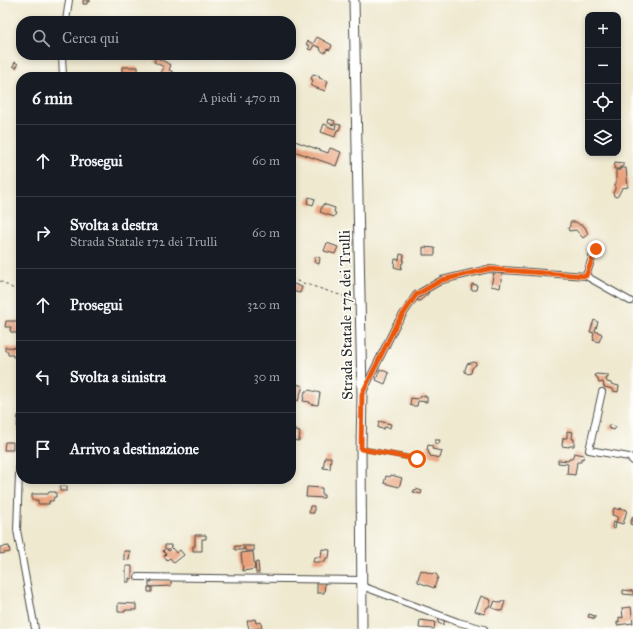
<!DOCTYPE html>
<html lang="it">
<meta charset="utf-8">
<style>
body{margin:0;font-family:"IM FELL Great Primer",serif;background:#20242c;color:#f1f3f6}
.controls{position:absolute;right:12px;top:12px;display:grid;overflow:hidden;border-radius:8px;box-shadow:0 2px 6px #0003}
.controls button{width:36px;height:36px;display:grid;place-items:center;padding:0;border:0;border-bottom:1px solid #363941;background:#171b24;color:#f1f3f6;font:20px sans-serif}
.stop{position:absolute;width:12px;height:12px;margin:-9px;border:3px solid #ea580c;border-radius:50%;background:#fff}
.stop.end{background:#ea580c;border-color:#fff;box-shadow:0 1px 4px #0008}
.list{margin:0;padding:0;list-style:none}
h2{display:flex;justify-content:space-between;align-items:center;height:52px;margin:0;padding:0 16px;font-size:17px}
h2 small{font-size:13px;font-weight:400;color:#9ea1a6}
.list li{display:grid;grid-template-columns:26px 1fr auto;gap:12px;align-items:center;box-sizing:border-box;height:72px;padding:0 16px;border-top:1px solid #363941}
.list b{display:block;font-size:15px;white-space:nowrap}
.list p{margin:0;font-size:13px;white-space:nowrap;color:#9ea1a6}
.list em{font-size:13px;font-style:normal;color:#9ea1a6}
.icon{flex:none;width:22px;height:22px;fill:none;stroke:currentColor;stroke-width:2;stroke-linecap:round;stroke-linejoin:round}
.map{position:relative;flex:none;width:633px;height:629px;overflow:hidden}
.search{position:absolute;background:#171b24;box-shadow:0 2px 6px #0003;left:16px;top:16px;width:280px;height:44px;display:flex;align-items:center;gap:10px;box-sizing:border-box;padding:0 14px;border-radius:16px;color:#9ea1a6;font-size:15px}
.panel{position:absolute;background:#171b24;box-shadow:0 2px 6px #0003;left:16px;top:72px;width:280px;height:412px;border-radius:16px}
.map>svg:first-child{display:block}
.building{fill:#e9a17b}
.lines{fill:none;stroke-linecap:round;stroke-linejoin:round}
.lane-casing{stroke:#484844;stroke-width:5}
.street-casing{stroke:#484844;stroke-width:8}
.primary-casing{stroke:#484844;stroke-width:11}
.path{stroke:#484844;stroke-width:1;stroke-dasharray:3 3;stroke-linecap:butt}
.lane{stroke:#fff;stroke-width:3}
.street{stroke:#fff;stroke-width:6}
.primary{stroke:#fff;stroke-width:9}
.route{stroke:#ea580c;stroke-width:5}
.labels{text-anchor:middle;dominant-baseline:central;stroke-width:3.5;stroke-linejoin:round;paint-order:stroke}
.street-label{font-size:15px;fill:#2b2b2b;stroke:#fdfcf7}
</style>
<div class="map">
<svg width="633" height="629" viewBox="0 0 633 629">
<rect width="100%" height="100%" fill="#fdfcf7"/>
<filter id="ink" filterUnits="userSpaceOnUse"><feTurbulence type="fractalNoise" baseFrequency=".025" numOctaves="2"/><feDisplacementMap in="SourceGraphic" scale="8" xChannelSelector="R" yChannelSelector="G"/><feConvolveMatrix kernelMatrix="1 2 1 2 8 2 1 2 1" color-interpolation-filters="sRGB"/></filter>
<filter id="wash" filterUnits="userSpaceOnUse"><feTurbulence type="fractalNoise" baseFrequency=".012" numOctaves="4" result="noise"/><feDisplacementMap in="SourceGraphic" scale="16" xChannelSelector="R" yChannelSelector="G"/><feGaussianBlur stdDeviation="0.9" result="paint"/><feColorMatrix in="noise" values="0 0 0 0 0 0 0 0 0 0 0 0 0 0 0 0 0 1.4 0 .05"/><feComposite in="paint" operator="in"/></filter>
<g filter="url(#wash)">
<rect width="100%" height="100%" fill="#efe9d0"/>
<g id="blocks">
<path class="building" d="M83 0H90V2L87 1V4H83Z
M317 37 332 45 330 50 327 49 325 53 320 50 321 48 314 45 311 50 308 49 310 46 306 44 308 41 313 44Z
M156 57 171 65 169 70 173 72 170 77H165V75L161 73 164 67 154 62Z
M15 62 18 64 16 68 13 66Z
M122 67H138V75H135V77H122Z
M313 74 320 76 319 78 328 81 325 91 311 86 313 80 311 79Z
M329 119 335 121 334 125 328 123Z
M324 124 327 125V126L335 129 336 124 341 125 339 130H337L335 137 321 132Z
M292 140 328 153 330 148 341 152 336 166 291 150Z
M615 162 623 163V167H620V169H614Z
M620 168H626L628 187 622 188 618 196 616 197 614 196 613 193 615 189V185L616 183V170H620Z
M309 197 315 199 313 205 307 203Z
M323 204 335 208 334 212 336 213 334 217 320 212Z
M570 222H576L580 225H582L585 227 588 234 583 238 576 230 569 231 568 228 570 226Z
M327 243 338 247 335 254 324 251Z
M423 247 435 248V255H423Z
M400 254 404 255 403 263H402L401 269 394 267 395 259 399 260Z
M316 256 320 258 319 264 314 262Z
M494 272 502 274 500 288 491 286Z
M291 283 302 287 300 293 291 291Z
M472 284 477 285 476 290H471Z
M429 291 428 294 421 300 419 301 417 300 419 295Z
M594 320 598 322 595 331 602 334 599 342 593 340 594 338 593 337 594 333 590 332Z
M6 321H18V325L19 329V334L11 332 10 330 11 327H5Z
M5 347 21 348V355H18V357H13V355H8V351H5Z
M474 362 476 363V365L472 368 471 373 468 374 465 372V370L467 364Z
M380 369 389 373 385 384 376 380Z
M596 374 608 375V378H606L607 382 611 383V384L619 386 618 392 613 391V389L604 387 603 382 599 383 597 377 595 376Z
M293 383 303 386 298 401 291 399 295 387H292Z
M309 390 320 393 318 405 310 404V402L303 401 305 391H308Z
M424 395H425V397H427V402L418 401 417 406H412L410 405 411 398 417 399Z
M379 421 391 424 390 428 384 427V429L378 428Z
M610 424 616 427 614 430 608 428Z
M294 428 296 429V431L300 432 299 441 291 440V438H293Z
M567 431 573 432 572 439H574V446H569V447L562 446 563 438H567Z
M435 440H440L439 444H435Z
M5 442H13V450H4Z
M428 445 433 446 432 449 442 451 440 458 430 456V454L428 453 429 450H427Z
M574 453 584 455 583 459 581 458V462H577L575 475 567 474 568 464 558 463V460L568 461 569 459H572Z
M325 457H331L330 469 323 468Z
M391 475 402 478 399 487 384 483 386 476 390 477Z
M60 486H67V491H60Z
M307 487 322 488V495H324V498L306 497Z
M416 489 422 491 421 494 413 492 414 490H416Z
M49 492H56V497H54L53 501H49V504H38V500H32V494H48Z
M310 506H314V513H309Z
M614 508 620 510V508L627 510 623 524 616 522 618 517 612 515Z
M633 516V525L630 524Z
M613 522 616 523 615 529 612 528Z
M195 535H206V539H202V551H193V546H195Z
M165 545H171V547L169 549H166L169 551 172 548 176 553 180 550 184 555 174 563 170 558 167 560 164 556 166 554 163 551 165 549Z
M9 546 10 552 0 554V547Z
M235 546H254V551H245V548H243V550H235Z
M322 549 330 550 329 558H326L325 562H313L314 557H321Z
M124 551H130L129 560 124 559Z
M250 552H253L255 569 243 571 241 553Z
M258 562 259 573H256L255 563Z
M126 566H132V579L129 578V582H126Z
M421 570 432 574 433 573 436 574 438 577 434 588 418 582V579Z
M152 580H171V586L149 587V582H152Z
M317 582 325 583 324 593H317Z
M148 587H152V592H148Z
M623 590 633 591V595L623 594Z
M481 596 491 600 489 607H487L484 614 475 611Z
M495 601 501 603 502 601H505L502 611 492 608Z
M118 603 136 604V610H125V612H118Z
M631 607 633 623 617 625V622H619V617L623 618 622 608Z
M589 614 595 616V619H593V618L588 617Z
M439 618 445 620 443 625 438 623Z
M255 619 256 623 261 622 262 628 249 629 247 621Z
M420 620 435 622 434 629 419 628Z"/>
</g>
</g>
<g filter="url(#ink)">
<use href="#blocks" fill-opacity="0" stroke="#484844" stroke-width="1"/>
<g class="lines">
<defs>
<path id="lane" d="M363 449 417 459"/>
<path id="street" d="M66 21 69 0
M62 55 63 77
M586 276 630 301
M363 392 396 325 416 295 442 280 488 269 586 276 595 249
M602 392 589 450 629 457 633 461
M21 418 17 530 35 629
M138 577 362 580
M362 586 458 622 484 629"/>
<path id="primary" d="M354 0 362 394 361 449 362 629"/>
</defs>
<use href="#lane" class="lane-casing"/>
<use href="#street" class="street-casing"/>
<use href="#primary" class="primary-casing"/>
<path class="path" d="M291 279 352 299
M0 281 21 293"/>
<use href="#lane" class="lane"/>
<use href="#street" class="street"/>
<use href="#primary" class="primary"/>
</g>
</g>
<g class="lines" filter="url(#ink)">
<path class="route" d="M417 459 361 449 362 394 396 325 416 295 442 280 488 269 586 276 596 249"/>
</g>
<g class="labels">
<g class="street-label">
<text transform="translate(346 315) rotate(-91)">Strada Statale 172 dei Trulli</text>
</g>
</g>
</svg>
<div class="controls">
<button>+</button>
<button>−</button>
<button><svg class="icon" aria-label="locate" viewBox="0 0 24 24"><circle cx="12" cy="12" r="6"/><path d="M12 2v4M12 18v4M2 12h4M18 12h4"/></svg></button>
<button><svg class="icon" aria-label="layers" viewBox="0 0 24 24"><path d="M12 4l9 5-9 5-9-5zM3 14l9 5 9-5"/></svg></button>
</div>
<div class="stop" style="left:417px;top:459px"></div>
<div class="stop end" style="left:596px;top:249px"></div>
<div class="search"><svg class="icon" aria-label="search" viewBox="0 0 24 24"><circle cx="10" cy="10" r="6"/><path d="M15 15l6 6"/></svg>Cerca qui</div>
<section class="panel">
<h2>6 min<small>A piedi · 470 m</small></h2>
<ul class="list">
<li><svg class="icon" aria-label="ahead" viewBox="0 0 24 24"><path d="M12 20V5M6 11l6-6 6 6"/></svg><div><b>Prosegui</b></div><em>60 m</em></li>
<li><svg class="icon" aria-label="right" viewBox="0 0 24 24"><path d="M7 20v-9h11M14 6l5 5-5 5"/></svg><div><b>Svolta a destra</b><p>Strada Statale 172 dei Trulli</p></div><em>60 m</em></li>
<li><svg class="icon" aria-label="ahead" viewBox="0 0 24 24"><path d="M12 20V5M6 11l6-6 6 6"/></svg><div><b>Prosegui</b></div><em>320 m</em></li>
<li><svg class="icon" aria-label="left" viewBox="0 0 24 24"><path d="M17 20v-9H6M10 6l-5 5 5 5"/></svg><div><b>Svolta a sinistra</b></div><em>30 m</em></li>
<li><svg class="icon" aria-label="arrive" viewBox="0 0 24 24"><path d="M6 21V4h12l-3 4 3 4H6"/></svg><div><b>Arrivo a destinazione</b></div></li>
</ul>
</section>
</div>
